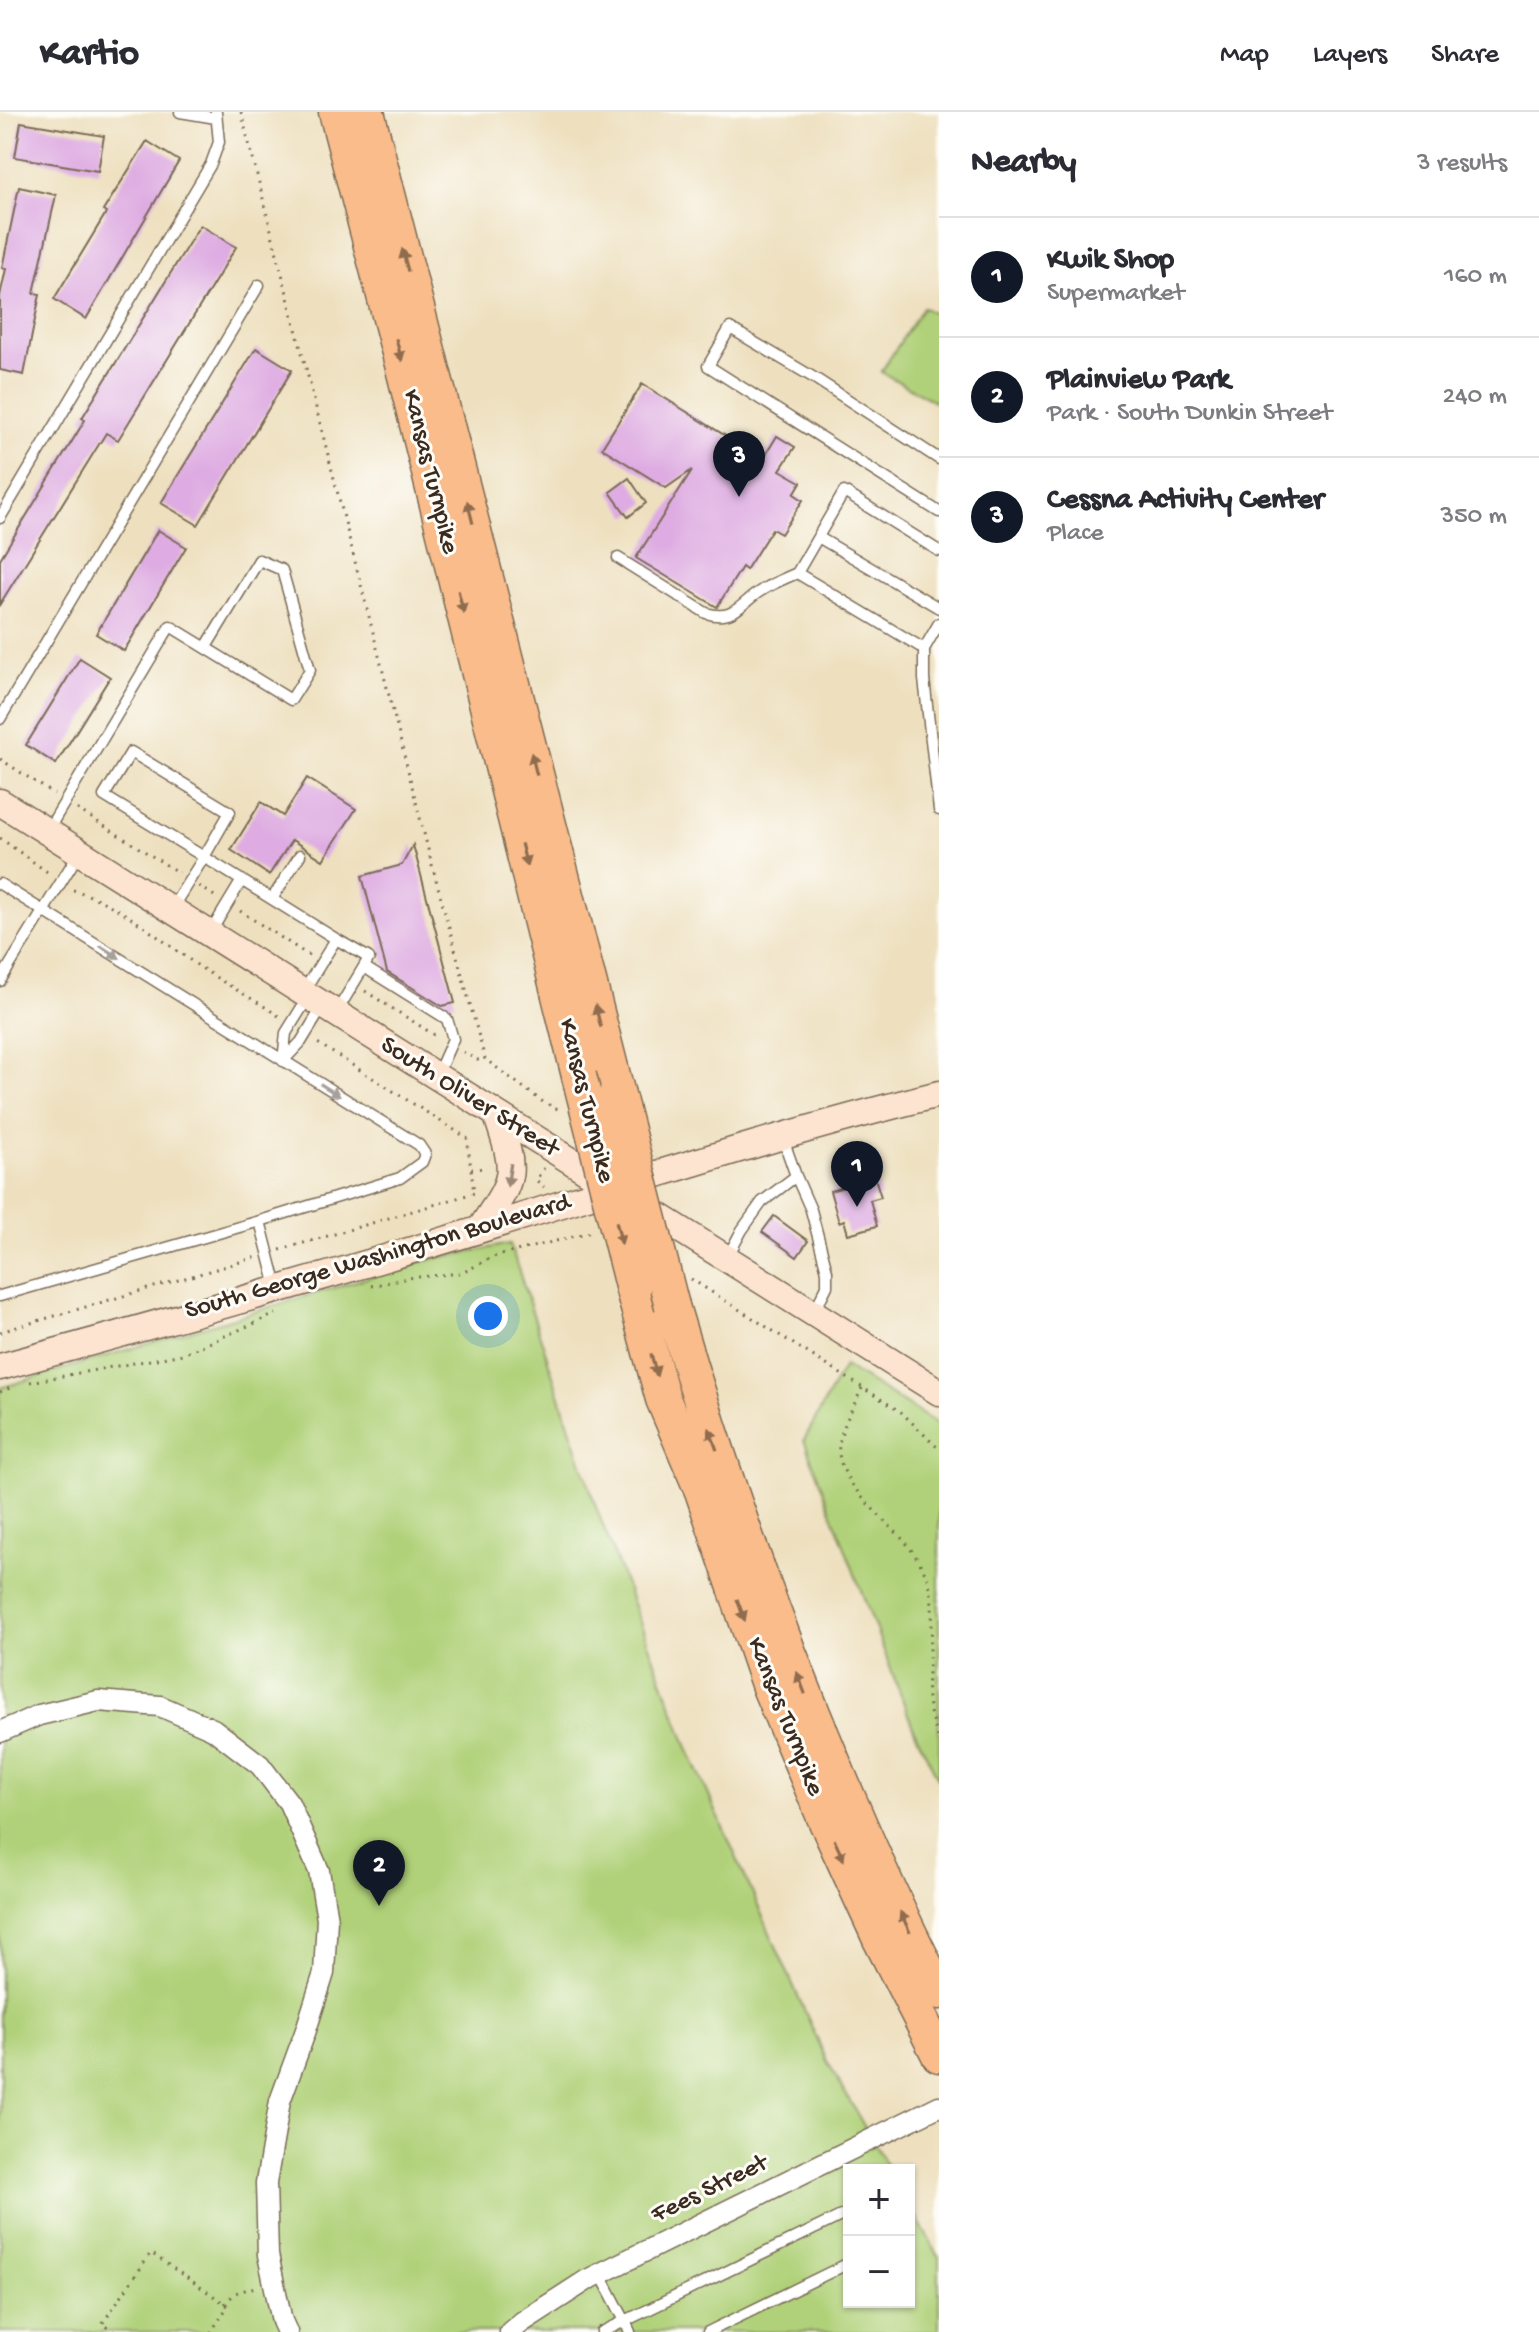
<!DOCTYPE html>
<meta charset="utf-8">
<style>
body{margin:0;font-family:"Gochi Hand",sans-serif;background:#f7f7f7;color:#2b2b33}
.controls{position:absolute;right:24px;bottom:24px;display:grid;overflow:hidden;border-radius:0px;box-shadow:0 2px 6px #0004}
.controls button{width:72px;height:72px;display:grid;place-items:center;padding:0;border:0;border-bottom:2px solid #e1e1e2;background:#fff;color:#2b2b33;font:40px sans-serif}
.you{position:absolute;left:488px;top:1204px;width:28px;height:28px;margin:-20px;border:6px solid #fff;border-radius:50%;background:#1a73e8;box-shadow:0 0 0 12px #1a73e833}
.badge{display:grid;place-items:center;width:52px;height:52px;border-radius:50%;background:#111827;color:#fff;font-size:26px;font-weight:700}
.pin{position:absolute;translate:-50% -66px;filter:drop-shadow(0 2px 4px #0008)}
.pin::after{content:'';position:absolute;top:42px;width:28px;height:24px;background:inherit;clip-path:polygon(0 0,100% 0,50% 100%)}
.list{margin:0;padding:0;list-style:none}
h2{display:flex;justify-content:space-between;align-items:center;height:104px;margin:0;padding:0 32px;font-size:34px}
h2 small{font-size:26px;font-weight:400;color:#7c7c81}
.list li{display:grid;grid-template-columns:52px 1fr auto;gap:24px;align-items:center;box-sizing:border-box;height:120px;padding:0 32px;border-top:2px solid #e1e1e2}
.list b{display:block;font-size:30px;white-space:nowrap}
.list p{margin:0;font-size:26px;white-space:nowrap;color:#7c7c81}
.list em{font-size:26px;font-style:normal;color:#7c7c81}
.map{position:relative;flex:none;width:939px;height:2220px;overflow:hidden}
header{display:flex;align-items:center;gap:48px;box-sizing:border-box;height:112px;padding:0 40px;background:#fff;border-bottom:2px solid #e1e1e2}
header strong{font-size:38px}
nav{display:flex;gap:44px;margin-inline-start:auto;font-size:28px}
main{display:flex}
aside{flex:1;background:#fff}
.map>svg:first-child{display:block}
.green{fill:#b0d179;stroke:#767e4c;stroke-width:2}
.building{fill:#deace2}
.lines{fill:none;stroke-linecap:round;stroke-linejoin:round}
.lane-casing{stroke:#7a6a56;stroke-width:13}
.street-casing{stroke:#7a6a56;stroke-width:23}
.secondary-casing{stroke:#7a6a56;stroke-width:29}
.highway-casing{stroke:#7a6a56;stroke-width:37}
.path{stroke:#7a6a56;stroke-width:3;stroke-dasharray:2 6;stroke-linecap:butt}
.lane{stroke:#fff;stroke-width:10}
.street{stroke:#fff;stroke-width:20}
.secondary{stroke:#fde4d0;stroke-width:26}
.highway{stroke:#f9bc8a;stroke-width:34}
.highway-bridge-casing{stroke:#7a6a56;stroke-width:37;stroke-linecap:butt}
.highway-bridge{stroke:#f9bc8a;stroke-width:34}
.oneway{fill:#906c4f}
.oneway2{fill:#a79f9a}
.oneway3{fill:#9c8777}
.labels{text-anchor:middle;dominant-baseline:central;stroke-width:6;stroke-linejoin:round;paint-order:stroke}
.street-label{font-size:26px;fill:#3b2a1e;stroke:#fdfcf7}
</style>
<header>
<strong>Kartio</strong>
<nav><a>Map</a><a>Layers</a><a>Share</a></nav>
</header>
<main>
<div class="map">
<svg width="939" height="2220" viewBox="0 0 939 2220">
<rect width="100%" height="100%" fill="#fdfcf7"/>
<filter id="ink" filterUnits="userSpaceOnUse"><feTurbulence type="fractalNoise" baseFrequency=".0125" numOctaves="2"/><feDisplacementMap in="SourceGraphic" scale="16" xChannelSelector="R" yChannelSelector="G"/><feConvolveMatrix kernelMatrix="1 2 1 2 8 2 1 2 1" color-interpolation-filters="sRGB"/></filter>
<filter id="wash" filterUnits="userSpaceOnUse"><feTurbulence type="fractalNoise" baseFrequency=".006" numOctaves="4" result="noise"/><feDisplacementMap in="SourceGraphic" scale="32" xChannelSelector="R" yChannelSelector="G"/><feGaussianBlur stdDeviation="1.8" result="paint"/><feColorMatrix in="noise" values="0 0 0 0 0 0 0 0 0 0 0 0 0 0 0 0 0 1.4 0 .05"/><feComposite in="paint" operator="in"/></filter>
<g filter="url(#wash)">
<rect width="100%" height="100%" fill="#eee0bf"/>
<path class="green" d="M923 195 939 204V292L881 260Z
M510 1132 596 1395 690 1641 826 1947 889 2058H849V2190H909V2092L939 2145V2220H0V1276L423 1149Z
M844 1254 939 1313V1668L914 1618 804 1328Z"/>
<g id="blocks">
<path class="building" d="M21 10 104 24 98 59 15 45Z
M147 29 179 49 86 207 54 187 106 101 103 99Z
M19 75 56 83 34 181 40 182 24 263 0 258V184L6 157 2 156Z
M200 113 236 135 118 328 106 321 0 492V447L85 308 82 306Z
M256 236 292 258 198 413 161 391Z
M642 272 763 347 777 324 795 335 780 358 801 370 794 382 803 388 781 422 772 417 746 458 742 455 717 495 636 446 692 358 666 376 602 336Z
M629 366 646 391 628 405 610 380Z
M158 418 186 435 124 539 96 522Z
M80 546 110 565 56 652 26 633Z
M307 666 356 697 323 748 292 728 269 763 231 738 261 690 283 704Z
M413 733 455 891 442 894 387 860 362 764 402 753Z
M875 1066 881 1085 870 1088 877 1114 848 1122 844 1108 839 1110 830 1079Z
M774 1104 808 1129 797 1145 762 1120Z"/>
</g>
</g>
<g filter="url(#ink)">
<use href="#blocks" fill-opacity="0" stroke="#7a6a56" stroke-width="2"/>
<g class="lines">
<defs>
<path id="lane" d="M180 0 216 6
M939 347 816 267 730 216 708 254 939 400
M0 406 211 52 219 30 216 0
M818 425 939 496
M618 446 706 501C735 510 740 491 762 478 773 471 786 466 797 461L924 537
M797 461 844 380 939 439
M939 511 924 537V567L939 698
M0 607 259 173
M48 718 170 514 291 588 310 558 282 458 259 448 206 535
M0 772 419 1033 425 1042 422 1050 400 1066 260 1109 0 1184
M272 787 300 743
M172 796 204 745 104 684 131 640 230 700 204 745 336 827 303 880
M210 821 242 768
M364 855 447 907 453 927 437 963
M0 869 79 741
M307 887 286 921 283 949 301 930 323 894
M336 901 369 846 336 827
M783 1027 796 1064 811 1098 827 1159V1174L814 1200
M260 1109 277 1175
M727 1146 742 1118 762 1090 796 1064
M600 2161 625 2209 849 2100
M602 2220 625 2209 630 2220
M708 2220 849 2151"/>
<path id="street" d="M0 1620 39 1603 98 1589 160 1594 213 1617 260 1653 289 1691 319 1759 327 1807 324 1861 306 1918 280 1989 266 2071 268 2143 282 2209 287 2220
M510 2220 522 2210 587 2168 939 1994"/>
<path id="secondary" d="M0 690 939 1280
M481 1116C515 1064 517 1064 497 1004
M0 1255C190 1203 380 1150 568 1090 691 1051 814 1013 939 982"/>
<path id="highway" d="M336 0 403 256 579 964
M367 0 617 979
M633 1178 663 1287 702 1379 769 1575 827 1712 879 1825 939 1943
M672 1194C719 1354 774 1511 839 1664 870 1737 902 1810 939 1880"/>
</defs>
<use href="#lane" class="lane-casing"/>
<use href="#street" class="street-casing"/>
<use href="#secondary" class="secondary-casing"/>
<use href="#highway" class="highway-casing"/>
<path class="path" d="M241 0 431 749 485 947 543 990 562 999
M0 647 54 682
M77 697 179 761
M0 726 50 762
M199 774 216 785
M73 778C121 791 164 832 206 859 230 875 256 888 280 905
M240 799 311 845
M365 879 439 926
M463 940 477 948 485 947
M544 1056 536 1068 544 1075
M471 1057 487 1056
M280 1138 474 1081 467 1026 316 930
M691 1167 901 1300 939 1337
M371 1174 408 1166 462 1161 493 1145 591 1120
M0 1220 257 1145
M30 1270 183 1242 276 1202
M862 1276C855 1292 844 1310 840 1327 830 1366 883 1404 906 1431 914 1441 923 1455 928 1467 939 1511 925 1543 928 1587 929 1600 934 1616 939 1628
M0 1280 15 1274
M225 2192 235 2181 255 2175
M114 2220 102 2212 151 2141 228 2194 211 2220"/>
<use href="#lane" class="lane"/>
<use href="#street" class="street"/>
<use href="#secondary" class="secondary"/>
<use href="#highway" class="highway"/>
<defs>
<path id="highway-bridge" d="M579 964 633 1178
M617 979 672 1194"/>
</defs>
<use href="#highway-bridge" class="highway-bridge-casing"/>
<use href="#highway-bridge" class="highway-bridge"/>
</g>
<defs><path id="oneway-solid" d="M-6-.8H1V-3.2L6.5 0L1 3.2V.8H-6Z" transform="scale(2)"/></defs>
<g class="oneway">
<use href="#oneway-solid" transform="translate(405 148) rotate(-105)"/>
<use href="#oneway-solid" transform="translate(399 238) rotate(75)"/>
<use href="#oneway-solid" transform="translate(470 400) rotate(-104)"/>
<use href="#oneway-solid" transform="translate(461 490) rotate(76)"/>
<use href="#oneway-solid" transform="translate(534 652) rotate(-104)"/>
<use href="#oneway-solid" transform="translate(524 743) rotate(76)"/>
<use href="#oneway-solid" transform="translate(598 904) rotate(-104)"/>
<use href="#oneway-solid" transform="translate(619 1121) rotate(76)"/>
<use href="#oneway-solid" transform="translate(654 1253) rotate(75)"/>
<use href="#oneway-solid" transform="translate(713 1327) rotate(-109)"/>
<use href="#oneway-solid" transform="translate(741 1498) rotate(70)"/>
<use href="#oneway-solid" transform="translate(801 1571) rotate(-111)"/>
<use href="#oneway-solid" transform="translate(839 1738) rotate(65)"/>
<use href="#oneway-solid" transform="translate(905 1810) rotate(-115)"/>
</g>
<g class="oneway2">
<use href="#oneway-solid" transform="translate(110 840) rotate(32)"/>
<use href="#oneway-solid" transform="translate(330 978) rotate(32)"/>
</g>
<use class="oneway3" href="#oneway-solid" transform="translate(509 1063) rotate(99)"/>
</g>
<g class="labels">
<g class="street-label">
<text transform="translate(429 360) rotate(76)">Kansas Turnpike</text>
<text transform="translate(469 986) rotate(32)">South Oliver Street</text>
<text transform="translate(585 989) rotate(76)">Kansas Turnpike</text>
<text transform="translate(378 1146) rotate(-16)">South George Washington Boulevard</text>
<text transform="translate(784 1605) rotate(68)">Kansas Turnpike</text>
<text transform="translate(710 2078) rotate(-26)">Fees Street</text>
</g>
</g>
</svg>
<div class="controls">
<button>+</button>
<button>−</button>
</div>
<div class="you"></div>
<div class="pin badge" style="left:857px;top:1095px">1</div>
<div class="pin badge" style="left:379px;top:1794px">2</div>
<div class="pin badge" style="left:739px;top:385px">3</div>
</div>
<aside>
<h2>Nearby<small>3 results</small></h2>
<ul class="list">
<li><span class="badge">1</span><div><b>Kwik Shop</b><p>Supermarket</p></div><em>160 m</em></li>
<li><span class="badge">2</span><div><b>Plainview Park</b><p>Park · South Dunkin Street</p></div><em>240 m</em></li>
<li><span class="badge">3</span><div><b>Cessna Activity Center</b><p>Place</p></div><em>350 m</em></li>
</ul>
</aside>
</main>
